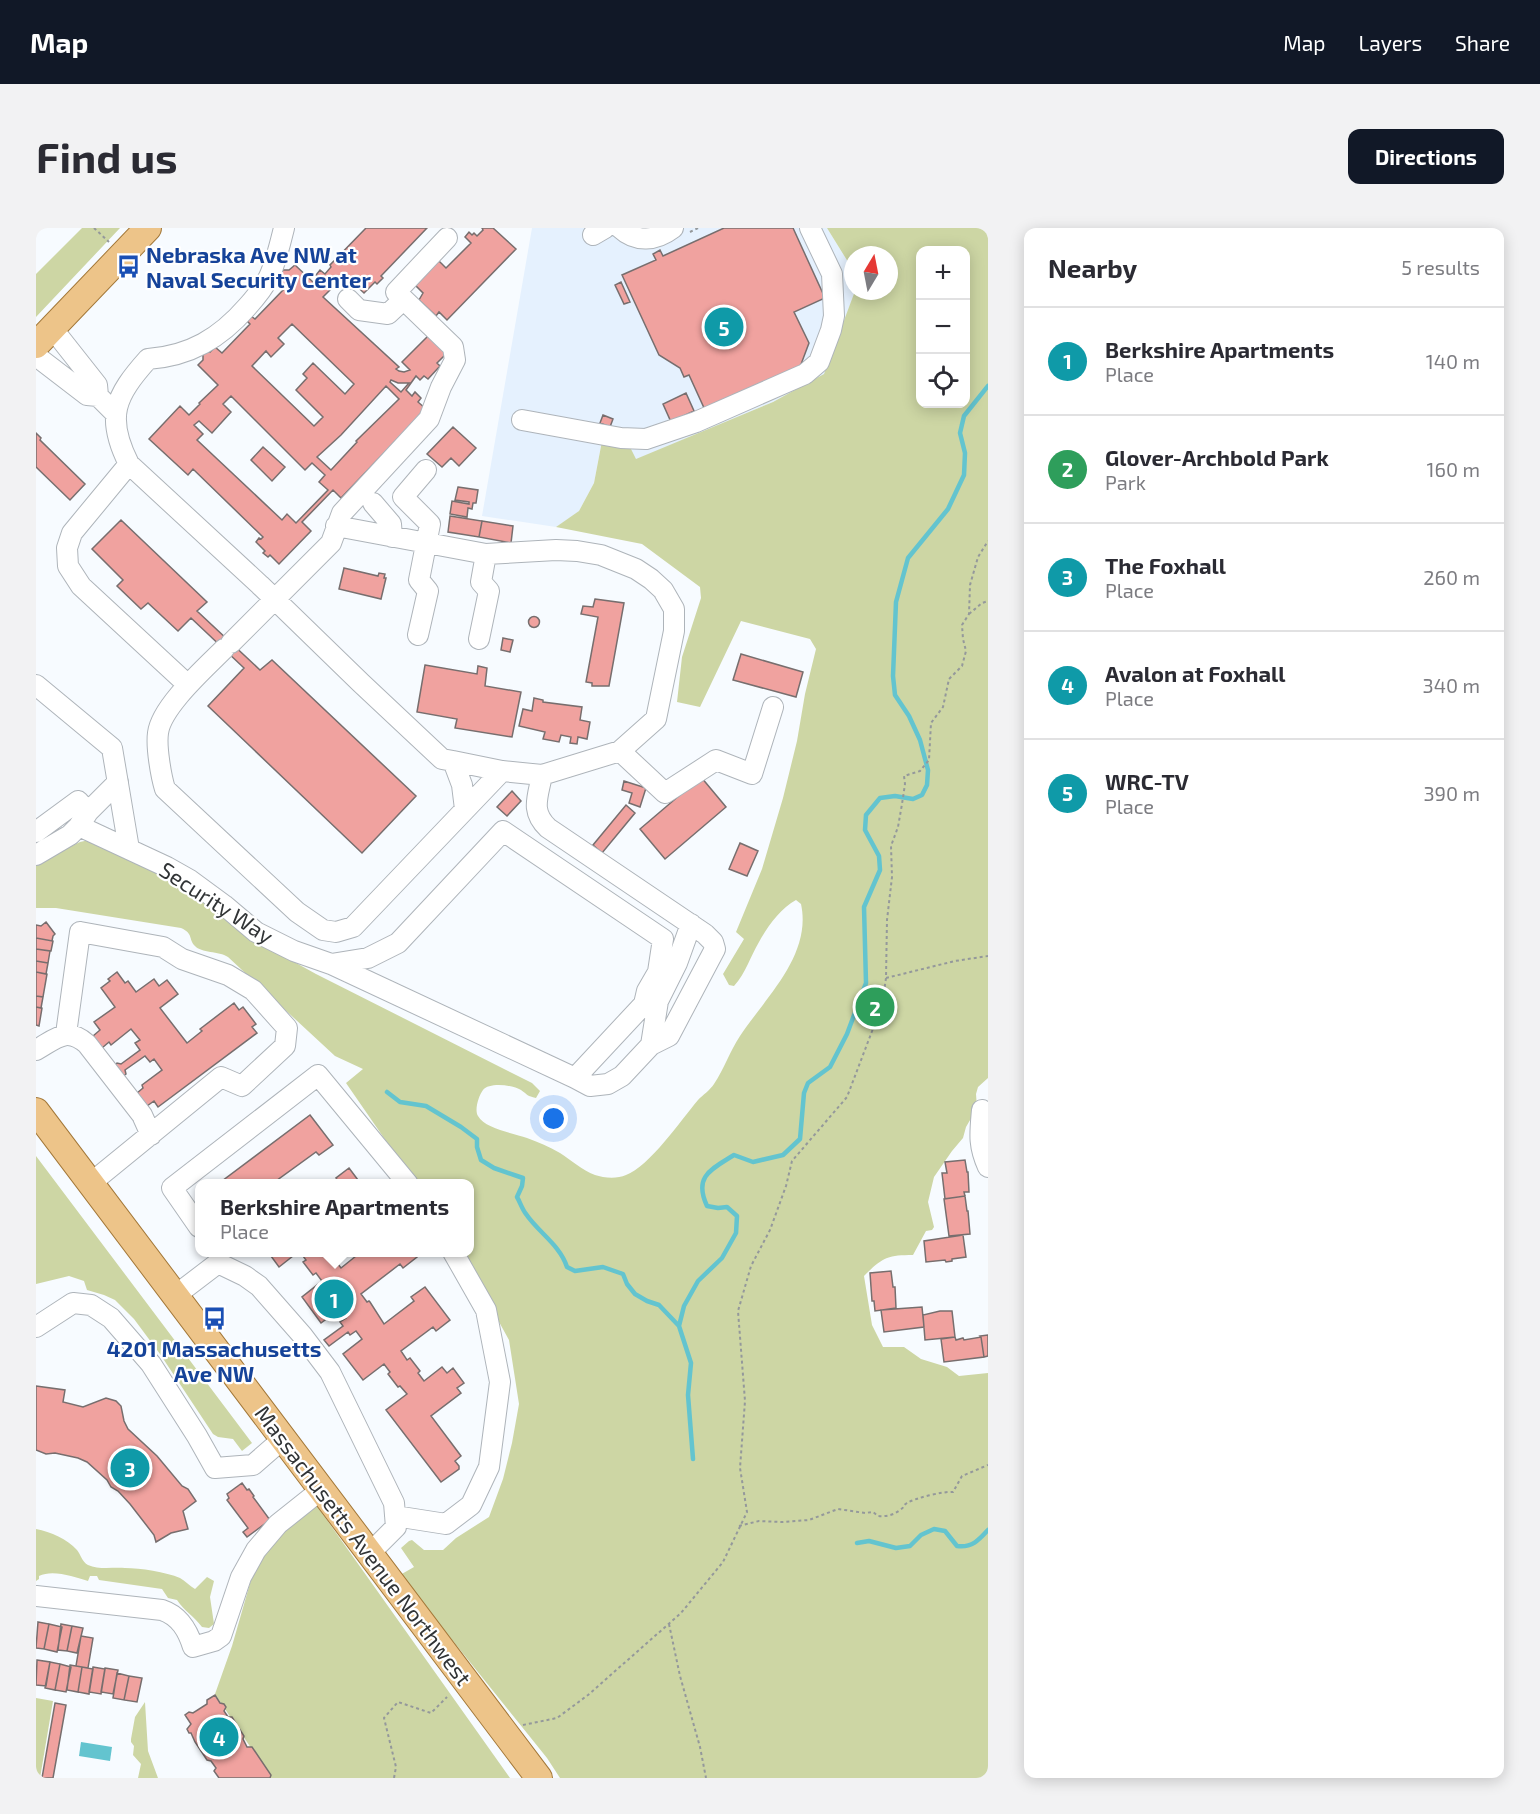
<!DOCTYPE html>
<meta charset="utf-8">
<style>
body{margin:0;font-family:"Exo 2",sans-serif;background:#f2f2f3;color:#2b2b33}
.controls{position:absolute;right:18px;top:18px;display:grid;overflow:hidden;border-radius:12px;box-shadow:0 3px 15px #0003}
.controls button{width:54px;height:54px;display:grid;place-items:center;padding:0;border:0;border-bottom:2px solid #e1e1e2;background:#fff;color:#2b2b33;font:30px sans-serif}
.compass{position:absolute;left:808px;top:18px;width:54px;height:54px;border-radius:50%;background:#fff;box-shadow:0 3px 15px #0003;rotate:10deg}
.you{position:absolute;left:518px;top:891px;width:21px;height:21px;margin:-15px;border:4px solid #fff;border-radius:50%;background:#1a73e8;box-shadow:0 0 0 9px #1a73e833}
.badge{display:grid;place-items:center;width:39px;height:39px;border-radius:50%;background:#111827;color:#fff;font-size:20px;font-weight:700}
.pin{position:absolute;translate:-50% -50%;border:3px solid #fff;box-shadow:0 2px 6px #0006}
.popup{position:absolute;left:159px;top:951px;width:279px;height:78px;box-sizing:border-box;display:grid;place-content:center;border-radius:12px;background:#fff;filter:drop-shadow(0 2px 4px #0005);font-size:20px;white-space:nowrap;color:#7c7c81}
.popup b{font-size:22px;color:#2b2b33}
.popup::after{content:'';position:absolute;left:50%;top:100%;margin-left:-12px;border:12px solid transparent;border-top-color:#fff}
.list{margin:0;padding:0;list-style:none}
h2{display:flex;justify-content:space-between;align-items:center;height:78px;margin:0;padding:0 24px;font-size:26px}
h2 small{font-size:20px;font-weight:400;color:#7c7c81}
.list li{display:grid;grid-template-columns:39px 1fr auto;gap:18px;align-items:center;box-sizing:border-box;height:108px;padding:0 24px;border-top:2px solid #e1e1e2}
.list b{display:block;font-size:22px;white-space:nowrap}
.list p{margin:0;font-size:20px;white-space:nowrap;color:#7c7c81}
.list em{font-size:20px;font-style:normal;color:#7c7c81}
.icon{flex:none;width:33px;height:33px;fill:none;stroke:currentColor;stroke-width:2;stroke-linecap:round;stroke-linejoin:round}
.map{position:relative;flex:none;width:952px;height:1550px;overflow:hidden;border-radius:12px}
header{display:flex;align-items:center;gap:36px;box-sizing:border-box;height:84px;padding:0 30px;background:#111827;color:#fff}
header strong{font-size:28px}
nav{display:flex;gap:33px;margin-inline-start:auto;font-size:21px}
.intro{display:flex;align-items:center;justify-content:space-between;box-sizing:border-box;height:144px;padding:0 36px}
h1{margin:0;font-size:42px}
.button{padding:15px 27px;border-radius:12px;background:#111827;color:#fff;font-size:21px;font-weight:700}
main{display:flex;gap:36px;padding:0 36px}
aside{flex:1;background:#fff;border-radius:12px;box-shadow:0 3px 15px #0003}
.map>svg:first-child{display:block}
.built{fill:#e5f1fe}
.green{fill:#cdd6a4;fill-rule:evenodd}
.water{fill:#63c4cf}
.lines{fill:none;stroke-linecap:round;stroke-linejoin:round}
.stream{stroke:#63c4cf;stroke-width:4.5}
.building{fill:#f0a29f;stroke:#776e6e;stroke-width:1.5;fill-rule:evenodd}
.minor-casing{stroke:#aeb4ba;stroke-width:22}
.major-casing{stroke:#a37839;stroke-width:28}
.path{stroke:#94989b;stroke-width:2;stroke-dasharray:3 3;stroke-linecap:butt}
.minor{stroke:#fff;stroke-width:20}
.major{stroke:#edc489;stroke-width:26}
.labels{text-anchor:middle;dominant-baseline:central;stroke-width:4.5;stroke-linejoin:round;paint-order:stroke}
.transit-label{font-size:22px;font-weight:bold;fill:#164399;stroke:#fff;text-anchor:start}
.street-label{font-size:22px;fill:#313436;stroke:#fff}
</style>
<header>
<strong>Map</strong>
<nav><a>Map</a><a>Layers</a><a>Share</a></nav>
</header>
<div class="intro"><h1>Find us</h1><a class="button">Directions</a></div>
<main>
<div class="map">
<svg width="952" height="1550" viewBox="0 0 952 1550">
<rect width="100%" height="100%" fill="#f7fbff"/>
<path class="built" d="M496 0H791L817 42V63H819L791 146 737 174 599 232 566 213 558 255 542 285 520 299 446 288Z"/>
<path class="green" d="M46 0H84L0 89V46Z
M791 0H952V850L942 859 940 866 941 880 930 899 927 910 916 923 898 949 892 974 898 999 896 1002 890 1003 877 1027C851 1027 846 1030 828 1048L836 1097 847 1119H868L885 1131 911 1139 923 1148 952 1145V1550H524L511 1530 364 1347 378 1339 365 1320 373 1313 376 1312 388 1322H407L420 1310 453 1289 467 1251 476 1215 483 1176 473 1112 425 1025 433 1024V956L379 955 310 855 327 841 299 828 192 729C183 723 165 725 159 718 152 711 158 706 145 700L20 680H0V635L44 614 53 612 123 644 175 678 213 709 280 746 496 855 504 863 500 870C491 868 492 867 485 862 477 857 453 854 447 862 443 867 438 882 442 888 449 901 478 905 491 910 502 914 514 919 524 925 535 932 546 942 559 947 568 950 581 951 590 947 613 939 645 892 662 872 667 867 674 862 678 856 688 841 694 823 704 808 730 769 776 727 765 676L760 672C745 680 731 699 723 714 714 729 710 745 698 758L693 757 687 746 708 711 700 704 726 641 747 570 761 513 769 466 780 421 774 411 705 393 664 479 641 474 646 429 665 370 664 359 606 316 520 299 543 283 558 255 566 213 594 219 600 231 737 174 788 146 819 63H853V27H817V42ZM885 22H930V176H885Z
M0 928 216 1215 206 1223 197 1211 182 1209 177 1206 124 1126 98 1091 79 1072 68 1067 51 1062 48 1053 33 1048 0 1056Z
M281 1278 474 1550H235L179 1466 196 1418 221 1331 236 1309Z
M0 1301C15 1304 31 1311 41 1322 45 1327 46 1334 52 1337 63 1342 77 1339 89 1340 104 1340 130 1344 144 1350 149 1353 154 1358 159 1361L171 1349 178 1353 174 1369 178 1396 173 1400 166 1399C158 1388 148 1383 141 1372L132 1370 126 1361 63 1352 61 1348H54L52 1353C38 1349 17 1341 3 1348V1351L0 1353Z
M0 1470 17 1473 4 1550 0 1549Z
M109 1474 112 1523 122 1550H102L105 1536 97 1527 98 1518 95 1514V1511L99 1489Z"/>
<path class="water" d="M45 1514 76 1519 74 1533 43 1528Z"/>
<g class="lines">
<path class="stream" d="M351 864 364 874 390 878 425 899 441 911V919L445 932 458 940 487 950 486 958 481 969C484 974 486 981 490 986 503 1005 524 1017 531 1039L539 1043 567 1039 587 1046 591 1056 599 1066 611 1073 623 1077 643 1098
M657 1231 652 1167 655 1135 643 1098 648 1078 662 1053 686 1030 700 1005 701 988 691 979 682 980 671 978C657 948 676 941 698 927L717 934 747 927 764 911 768 865 772 855 794 839 811 806 830 755 828 679 844 642 843 628 829 602 830 587 844 570 859 568 877 571 886 567 891 557 892 542 884 512 873 488 859 467 857 448 860 374 872 330 912 281 928 247 929 225 924 205 928 188 952 158
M821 1315 833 1313 860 1320 874 1318 885 1307 898 1301 909 1303 921 1318C936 1320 943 1312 952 1302"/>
</g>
<path class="building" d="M330 0H391L345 48 347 50 341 56 339 54 328 65 309 47 287 69 363 139 360 141 363 143 368 144 374 142 366 134 394 106 413 123 401 135 404 138 392 151 388 148 384 152 380 148 370 162 376 168 379 164 385 170 382 174 390 181 305 270 297 262 266 294 275 303 243 336 234 327 232 329 227 325 229 323 220 314 223 310 225 311 227 309 157 241 152 247 113 211 144 178 153 187 164 176 163 175 182 157 162 137 167 132V126L172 123 174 124 179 119 186 125 214 96 207 89 211 85 219 91 248 61 241 55 246 49 245 46 247 42H253L259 37 279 56 284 50 280 47 284 42 289 46 295 39 294 37ZM256 96 318 156 309 166 277 135 267 146 271 150 260 162 287 189 278 198 216 138 230 123 235 129 248 116 242 110ZM355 152 362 155H373L365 164 354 154ZM350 158 363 171 320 213 321 214 295 242 281 229 305 207ZM195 168 269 242 276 235 289 247 283 254 292 262 260 295 251 286 246 292 161 212 167 206 158 197 163 193 176 205 195 184 187 176Z
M446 0H457L480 21 411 92 403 84 400 88 383 72 387 65 378 56 401 31 410 40 435 15 429 9 433 4 436 7 438 5 441 8 447 2Z
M688 0H757L789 70 758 84 773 115 764 139 669 182 653 147 648 149 644 140 623 127 586 47 620 32 617 26 624 22 627 28Z
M585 54 594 74 588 76 579 57Z
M650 165 658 183 635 194 627 176Z
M567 187 577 191 574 199 564 195Z
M417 199 440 220 423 238 415 230 406 239 391 226Z
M0 205 5 210 4 212 49 256 34 272 0 239Z
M227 219 249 239 236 253 215 232Z
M422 259 442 262 440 275H437L436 281 432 280 431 289 414 286 416 273 433 276V274L419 272Z
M414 288 446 293 443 309 412 304Z
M85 292 171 374 161 383 224 442 236 432 380 568 326 625 172 478 208 440 155 390 142 403 112 375 105 381 81 358 87 352 56 321Z
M446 293 477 298 475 315 443 309Z
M308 340 342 348 343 345 349 346 348 350H350L345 371 303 361Z
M559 371 588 375 573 458H556V455L550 454 562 389 545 386 547 378 557 379Z
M492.5 394a5.5 5.5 0 1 1 11 0a5.5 5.5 0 1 1-11 0Z
M467 410 477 412 474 424 465 422Z
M705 426 767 444 760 469 697 452Z
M389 437 441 446 442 438 451 440 449 458 485 464 476 509 419 500 421 491 381 484Z
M498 470 507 472V474L546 479 544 492 554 494 551 511 542 509 541 516 534 515 535 509 525 507 523 514 507 511 509 504 483 498 487 481 496 483Z
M665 549 690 579 629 631 604 601Z
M588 553 610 560 604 579 593 575 596 565 586 562Z
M476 563 485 573 471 588 461 579Z
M590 577 599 585 566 625 557 617Z
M704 615 722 623 711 648 693 641Z
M10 694 19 706 17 708 16 713 0 710V697L5 698Z
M0 710 17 713 15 723 0 721Z
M0 721 14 723 12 735 0 733Z
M0 733 12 735 10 746 0 744Z
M0 744 11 746 7 769 0 768Z
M81 744 89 755 92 753 100 764 118 751 123 758 131 752 142 766 124 780 151 815 166 803 164 801 198 775 203 782 207 779 220 796 216 799 221 805 122 879 118 873 111 878 101 865 107 860 106 857 126 842 118 831 114 834 109 828 89 842 90 846 86 849 78 838 81 835 85 836 104 822 99 815 104 812 95 801 75 817 73 814 66 820 57 808 64 802 58 794 79 779 65 760 74 753 72 751Z
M0 768 7 769 5 780 0 779Z
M0 779 6 780 3 798 0 797Z
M274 887 297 917 283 927 280 924 240 953 242 956H182Z
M929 932 931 944H932L933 964H928L929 968 909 971 906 945H911L909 934Z
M313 940 325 956H300L303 954 300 950Z
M929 968 931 983H932L934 1006 913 1008 908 971Z
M927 1007 930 1029 916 1031V1033L910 1034 909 1032 890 1034 888 1013Z
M232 1024H262L243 1039Z
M264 1024H293L305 1040 325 1024H378L381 1029 367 1040 364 1036 325 1066 331 1074 333 1073 334 1074 348 1096 378 1073 375 1069 389 1059 414 1092 400 1103 397 1099 365 1123 371 1132 374 1130 384 1143 382 1145 388 1153 406 1139 411 1145 417 1140 428 1155 421 1160 425 1165 395 1188 425 1228 419 1233 423 1238V1241L405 1254 350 1182 371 1166 364 1158 362 1159 352 1146 354 1144 348 1136 327 1152 307 1126 326 1111 320 1103 314 1107 312 1104 293 1118 288 1112 307 1098 304 1094 310 1090 304 1081 285 1095 266 1069 286 1053 280 1045 277 1047 267 1034 270 1032Z
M855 1043 857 1059H859L860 1080 839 1083 838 1073H836L834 1045Z
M886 1079 888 1099 848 1104 845 1082Z
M904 1083H916L919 1109 889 1112 887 1087Z
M952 1107V1128L948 1129 945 1109 944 1108Z
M919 1109 920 1112 927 1110 928 1112 945 1109 948 1129 908 1134 905 1111Z
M0 1158 29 1162 27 1174 47 1179 70 1170 80 1173 85 1178 88 1193 92 1201 121 1228 146 1258 152 1261 160 1273 147 1283 152 1301 135 1305 120 1314 118 1307 94 1276 82 1263 75 1259 71 1252 51 1234 42 1230 19 1225 10 1226 0 1222Z
M206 1255 211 1262 213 1261 218 1268 217 1269 234 1292 211 1309 207 1304 212 1300 191 1272 193 1270 191 1266Z
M2 1394 13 1396 8 1421 0 1420Z
M13 1396 26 1399 21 1424 8 1421Z
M25 1396 36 1398 31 1423 22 1422Z
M36 1398 47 1400 41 1425 31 1423Z
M45 1408 57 1410 52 1440 40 1438Z
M1 1432 14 1434 10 1458 0 1457Z
M14 1434 24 1436 19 1462 9 1460Z
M24 1436 35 1439 30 1464 19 1462Z
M34 1437 46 1439 42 1464 31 1462Z
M46 1439 57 1441 53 1466 42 1464Z
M57 1439 69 1441 65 1466 53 1464Z
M69 1440 82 1442 77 1466 65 1464Z
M81 1445 93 1448 88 1472 77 1470Z
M93 1448 106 1450 101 1474 88 1472Z
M179 1467 184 1475 188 1476 190 1479 188 1483 192 1489H196L208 1508 207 1511 211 1519H216L235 1547 234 1550H183L178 1543 180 1540 175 1533 171 1532 159 1514 155 1505H153L151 1501 155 1496 149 1487 153 1484 157 1485 171 1476V1472Z
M19 1475 30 1477 17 1550H6Z"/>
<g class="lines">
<defs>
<path id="minor" d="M248 0C244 16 240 34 233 49 228 59 219 70 211 79 184 110 154 128 112 131 79 168 69 189 93 236L224 357 325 455 406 531 417 533 426 557 429 581
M584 0C600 15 620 13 637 0
M557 7 569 0
M312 71 323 82 352 86 367 72
M16 100 61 157 62 168
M0 128 51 167 62 168 79 185
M486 192 585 210 610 211 660 194 769 146 783 134 795 102 798 88 796 46 774 0
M93 236 36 305 31 320 32 338 45 358 152 457
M337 275 355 296 356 309
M300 298 450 326 520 322 541 323 565 327 600 341 615 351 627 362 638 381V403L620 491 584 523 506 547 466 543 417 533
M382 407 392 363 383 352 394 296 367 269 390 242
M443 411 453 363 445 354 450 326
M195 415 295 315 306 285 393 191 405 159 419 132 417 119 360 64 411 10
M188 421C169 440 125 479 122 505 120 519 125 548 129 561L261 684 287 702 300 704 317 699 466 543
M0 457 76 520 93 621
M584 523 629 565 680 532 716 546 737 479
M506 547C502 569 494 583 512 600L669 706 677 714 679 721 633 808 615 817 586 848 572 856 554 858 539 850
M43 598 131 639 154 652 188 677 220 704 258 723 295 736 332 730 362 715 467 603 627 711 622 744 611 763 608 776 539 850 295 736
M0 604 42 573 52 584
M0 627 34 607 43 598 52 584 82 554
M30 806 44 704 127 719 146 731 192 747 217 762 251 800 249 818 206 858 185 849 55 955
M615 817 622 773 641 735 655 696
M0 822C20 811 30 798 51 816L106 887 115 907
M946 882C944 905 942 917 952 939
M163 999 136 960 282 847 372 956
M140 1067 182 1035 209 1048 223 1058 266 1107 294 1144 358 1275 360 1299 334 1325
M0 1099 37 1075 55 1077 75 1090 115 1136 161 1208 179 1240 217 1237 248 1210
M359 1288 410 1296 435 1277 453 1239 464 1154 450 1082 417 1024
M0 1368 126 1382C144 1388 152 1403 157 1419L178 1413 185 1408 205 1349 220 1322 242 1296 286 1261"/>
<path id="major" d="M0 117 112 0
M0 883 503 1550"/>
</defs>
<use href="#minor" class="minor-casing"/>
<use href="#major" class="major-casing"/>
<path class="path" d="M58 0 73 14
M654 4 662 0
M933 386 946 375 952 373
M850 750 919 733 952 728
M703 1298 723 1293 747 1294 773 1292 802 1281 829 1285 837 1284 842 1288C849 1289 858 1287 864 1282 870 1278 865 1279 871 1275 879 1270 908 1263 917 1264L926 1248 952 1237
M633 1396 644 1448 664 1519 670 1550
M487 1497 521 1490 552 1467 645 1385 687 1334 711 1284 704 1240 709 1173 702 1083 715 1038 734 1002 750 958 756 933 811 869 846 777 850 750 851 692 856 649 855 618 862 599 866 576 869 556 868 548 884 543 893 532 895 495 907 479 913 451 926 438 930 423 927 411 926 397 933 386 934 357 942 329 952 313
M358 1550 360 1539 348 1490 362 1474 395 1485 411 1469"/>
<use href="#minor" class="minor"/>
<use href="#major" class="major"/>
</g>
<defs>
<symbol id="bus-bare" viewBox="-9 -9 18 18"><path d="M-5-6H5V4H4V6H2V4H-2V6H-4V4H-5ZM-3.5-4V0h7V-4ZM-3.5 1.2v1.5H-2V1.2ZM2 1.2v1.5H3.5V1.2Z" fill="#1a4fb4" stroke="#fff" stroke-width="2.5" paint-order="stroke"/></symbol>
</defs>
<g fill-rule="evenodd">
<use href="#bus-bare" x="76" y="22" width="33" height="33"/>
<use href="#bus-bare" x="162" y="1074" width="33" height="33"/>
</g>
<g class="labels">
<g class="transit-label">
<text x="110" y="26">Nebraska Ave NW at<tspan x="110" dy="25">Naval Security Center</tspan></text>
<text x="178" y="1120" text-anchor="middle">4201 Massachusetts<tspan x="178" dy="25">Ave NW</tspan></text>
</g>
<g class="street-label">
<text transform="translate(181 674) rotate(33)">Security Way</text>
<text transform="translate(328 1317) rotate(53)">Massachusetts Avenue Northwest</text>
</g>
</g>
</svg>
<div class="controls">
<button>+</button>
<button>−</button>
<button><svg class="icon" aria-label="locate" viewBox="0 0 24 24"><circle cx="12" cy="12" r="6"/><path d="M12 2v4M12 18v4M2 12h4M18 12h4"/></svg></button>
</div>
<svg class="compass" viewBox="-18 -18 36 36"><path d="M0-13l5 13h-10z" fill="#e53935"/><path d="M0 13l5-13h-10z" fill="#7c7c81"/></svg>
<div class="you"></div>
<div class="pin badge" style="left:298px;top:1071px;background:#0f9aa8">1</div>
<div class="popup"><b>Berkshire Apartments</b>Place</div>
<div class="pin badge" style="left:839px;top:779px;background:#2e9e5b">2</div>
<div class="pin badge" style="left:94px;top:1240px;background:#0f9aa8">3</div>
<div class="pin badge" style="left:183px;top:1509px;background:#0f9aa8">4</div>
<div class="pin badge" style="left:688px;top:99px;background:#0f9aa8">5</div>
</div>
<aside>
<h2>Nearby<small>5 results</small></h2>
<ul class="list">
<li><span class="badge" style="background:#0f9aa8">1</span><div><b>Berkshire Apartments</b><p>Place</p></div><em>140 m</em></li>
<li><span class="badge" style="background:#2e9e5b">2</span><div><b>Glover-Archbold Park</b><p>Park</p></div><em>160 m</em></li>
<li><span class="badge" style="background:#0f9aa8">3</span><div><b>The Foxhall</b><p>Place</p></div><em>260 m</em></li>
<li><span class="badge" style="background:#0f9aa8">4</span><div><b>Avalon at Foxhall</b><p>Place</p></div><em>340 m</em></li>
<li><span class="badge" style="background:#0f9aa8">5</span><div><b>WRC-TV</b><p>Place</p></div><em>390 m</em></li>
</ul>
</aside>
</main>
